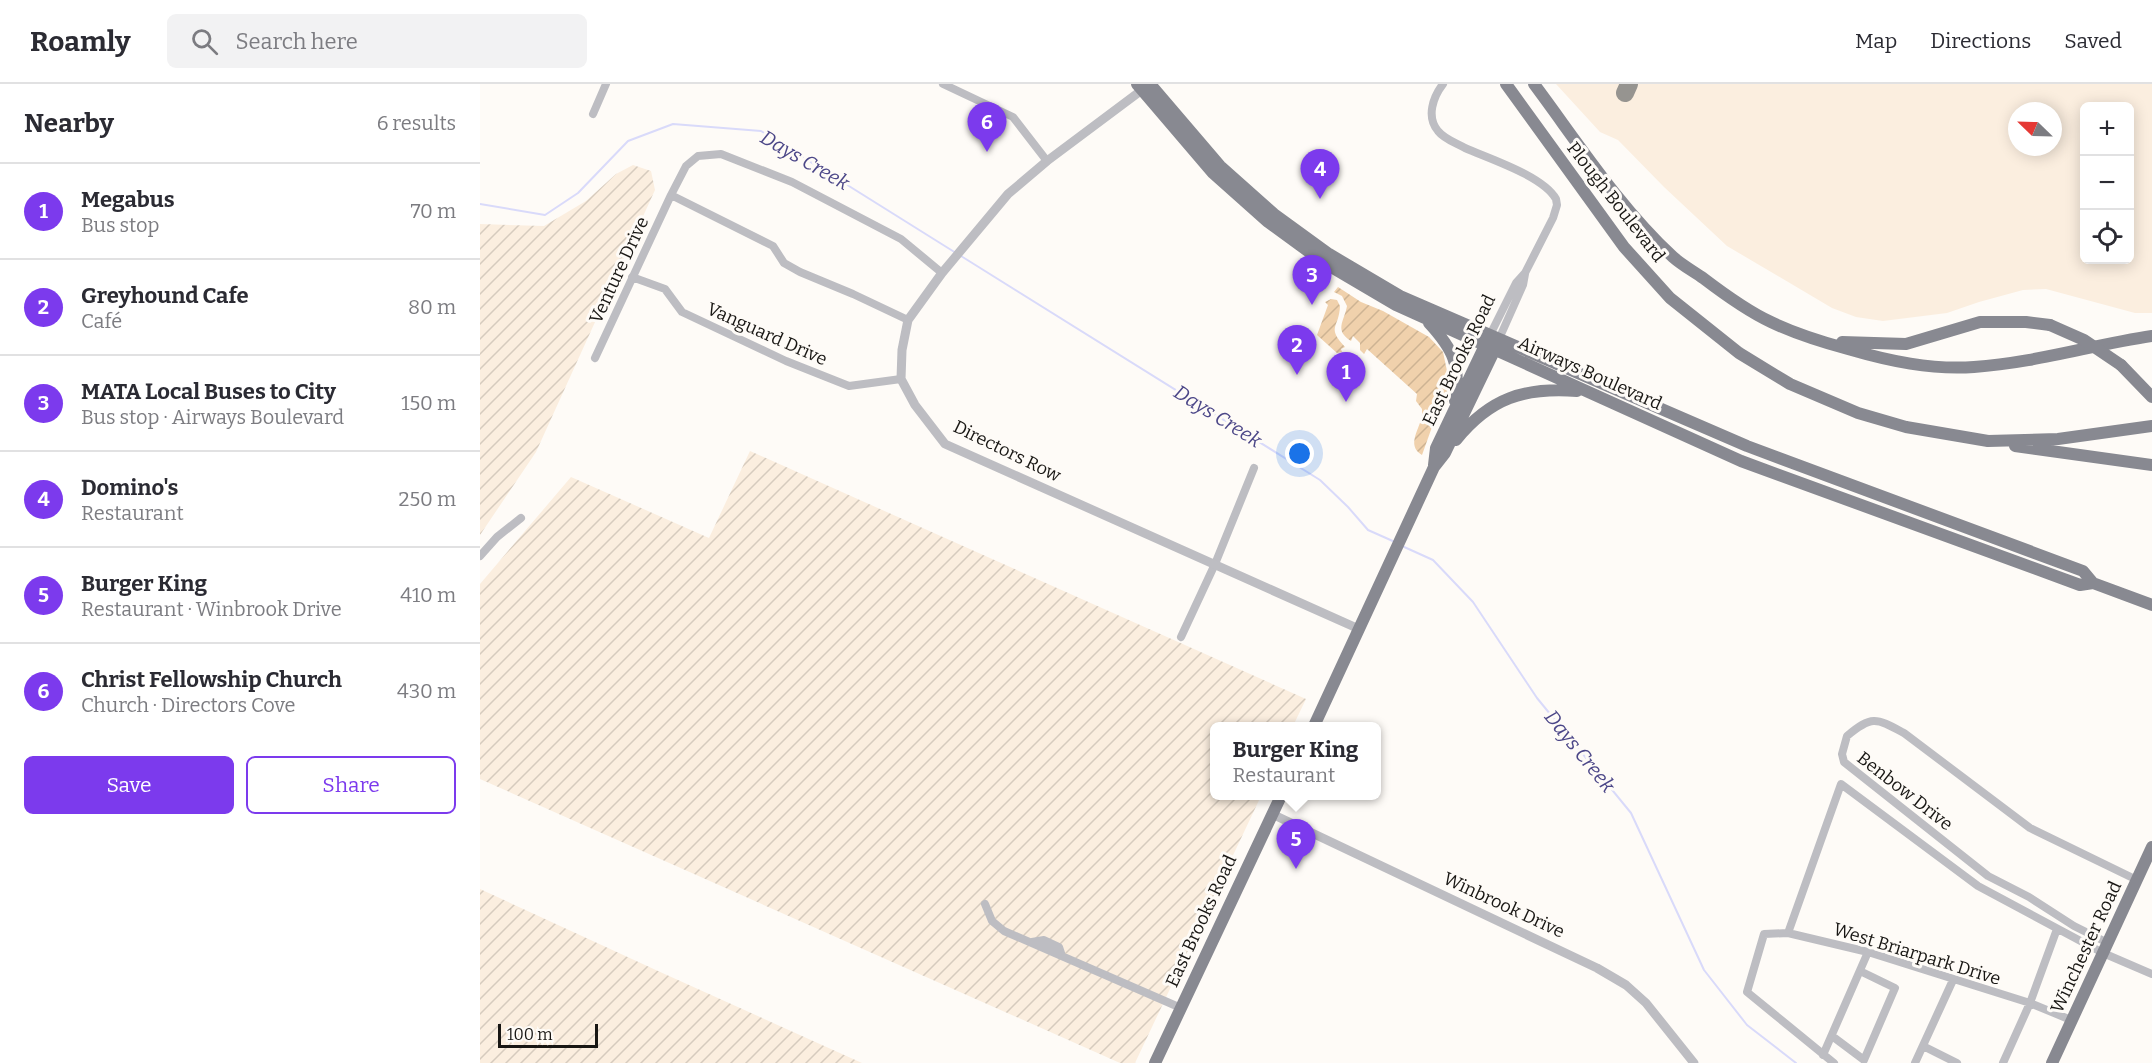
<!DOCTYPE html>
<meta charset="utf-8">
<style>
body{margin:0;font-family:Bitter,serif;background:#f2f2f3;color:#2b2b33}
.controls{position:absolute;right:18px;top:18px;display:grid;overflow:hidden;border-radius:9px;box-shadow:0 3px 15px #0003}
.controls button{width:54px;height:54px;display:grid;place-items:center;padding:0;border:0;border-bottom:2px solid #e1e1e2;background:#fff;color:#2b2b33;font:30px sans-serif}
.compass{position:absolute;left:1528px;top:18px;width:54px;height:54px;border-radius:50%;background:#fff;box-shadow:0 3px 15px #0003;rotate:293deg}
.scale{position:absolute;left:18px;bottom:15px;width:100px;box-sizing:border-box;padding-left:6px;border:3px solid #181613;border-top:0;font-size:16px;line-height:21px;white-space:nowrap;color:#181613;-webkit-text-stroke:4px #fefbf7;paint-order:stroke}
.you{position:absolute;left:820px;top:370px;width:21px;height:21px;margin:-15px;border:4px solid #fff;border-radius:50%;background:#1a73e8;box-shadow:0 0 0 9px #1a73e833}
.badge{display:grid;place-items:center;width:39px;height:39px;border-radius:50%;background:#7c3aed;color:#fff;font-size:20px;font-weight:700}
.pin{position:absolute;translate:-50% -50px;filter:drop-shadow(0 2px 3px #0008)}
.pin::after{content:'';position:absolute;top:32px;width:21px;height:18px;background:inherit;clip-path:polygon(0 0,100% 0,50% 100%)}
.popup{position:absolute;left:730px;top:638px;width:171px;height:78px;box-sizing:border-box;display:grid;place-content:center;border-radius:9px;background:#fff;filter:drop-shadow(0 2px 4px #0005);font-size:20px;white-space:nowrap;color:#7c7c81}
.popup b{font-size:22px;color:#2b2b33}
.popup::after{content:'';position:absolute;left:50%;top:100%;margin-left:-12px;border:12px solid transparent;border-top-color:#fff}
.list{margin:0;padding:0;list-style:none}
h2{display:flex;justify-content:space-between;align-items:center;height:78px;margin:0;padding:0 24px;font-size:26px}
h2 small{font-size:20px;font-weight:400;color:#7c7c81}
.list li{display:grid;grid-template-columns:39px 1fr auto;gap:18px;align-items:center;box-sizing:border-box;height:96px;padding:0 24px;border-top:2px solid #e1e1e2}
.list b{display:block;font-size:22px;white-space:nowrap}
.list p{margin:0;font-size:20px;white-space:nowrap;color:#7c7c81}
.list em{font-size:20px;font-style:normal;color:#7c7c81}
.actions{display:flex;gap:12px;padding:18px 24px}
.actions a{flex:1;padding:14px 0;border:2px solid #7c3aed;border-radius:9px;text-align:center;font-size:21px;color:#7c3aed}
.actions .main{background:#7c3aed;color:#fff}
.icon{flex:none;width:33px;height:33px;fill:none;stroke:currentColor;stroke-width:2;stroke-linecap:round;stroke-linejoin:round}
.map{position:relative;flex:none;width:1672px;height:979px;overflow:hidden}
header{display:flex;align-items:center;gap:36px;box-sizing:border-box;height:84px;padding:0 30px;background:#fff;border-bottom:2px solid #e1e1e2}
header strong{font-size:28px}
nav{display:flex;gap:33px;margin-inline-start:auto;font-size:21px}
.search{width:420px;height:54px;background:#f2f2f3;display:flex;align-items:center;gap:15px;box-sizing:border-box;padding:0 21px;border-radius:9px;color:#7c7c81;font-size:22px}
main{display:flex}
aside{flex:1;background:#fff}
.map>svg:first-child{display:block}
.built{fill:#fbeedf;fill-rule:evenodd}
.industrial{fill:url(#industrial-furrows)}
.garden{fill:url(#garden-furrows)}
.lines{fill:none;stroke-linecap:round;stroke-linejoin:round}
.stream{stroke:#d9dafa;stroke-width:2}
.taxiway{stroke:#969490;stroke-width:18}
.minor{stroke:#bdbdc2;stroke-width:8}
.tertiary{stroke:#bdbdc2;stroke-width:9}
.primary{stroke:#888991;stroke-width:12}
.primary-bridge{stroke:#888991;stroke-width:12}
.labels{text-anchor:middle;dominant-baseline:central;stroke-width:6;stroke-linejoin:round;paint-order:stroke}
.street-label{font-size:18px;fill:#181613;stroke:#fefbf7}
.water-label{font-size:20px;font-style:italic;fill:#4c4788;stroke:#fefbf7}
</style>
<header>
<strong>Roamly</strong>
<div class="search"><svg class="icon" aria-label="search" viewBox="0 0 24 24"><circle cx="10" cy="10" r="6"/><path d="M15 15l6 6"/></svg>Search here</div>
<nav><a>Map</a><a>Directions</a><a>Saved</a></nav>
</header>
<main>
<aside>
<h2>Nearby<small>6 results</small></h2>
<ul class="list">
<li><span class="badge">1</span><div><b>Megabus</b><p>Bus stop</p></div><em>70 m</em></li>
<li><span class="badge">2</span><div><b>Greyhound Cafe</b><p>Café</p></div><em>80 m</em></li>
<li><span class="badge">3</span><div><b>MATA Local Buses to City</b><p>Bus stop · Airways Boulevard</p></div><em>150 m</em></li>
<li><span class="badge">4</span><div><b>Domino's</b><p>Restaurant</p></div><em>250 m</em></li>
<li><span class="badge">5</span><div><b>Burger King</b><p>Restaurant · Winbrook Drive</p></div><em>410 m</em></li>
<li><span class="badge">6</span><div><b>Christ Fellowship Church</b><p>Church · Directors Cove</p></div><em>430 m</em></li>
</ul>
<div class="actions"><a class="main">Save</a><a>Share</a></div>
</aside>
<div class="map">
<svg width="1672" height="979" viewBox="0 0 1672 979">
<defs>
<pattern id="industrial-furrows" width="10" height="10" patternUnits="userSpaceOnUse" patternTransform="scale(1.5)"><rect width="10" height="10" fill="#fbeedf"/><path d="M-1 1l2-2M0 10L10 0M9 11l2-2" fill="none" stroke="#d6cbbe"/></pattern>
<pattern id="garden-furrows" width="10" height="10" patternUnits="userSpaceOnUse" patternTransform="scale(1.5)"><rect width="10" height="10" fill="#f0d1ac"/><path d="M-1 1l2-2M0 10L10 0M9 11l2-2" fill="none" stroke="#cdb393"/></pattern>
</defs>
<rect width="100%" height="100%" fill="#fefbf7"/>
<path class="built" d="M1076 0H1672V229H1655L1566 205 1543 206 1499 218 1467 229 1403 237 1376 233 1352 224 1247 162 1184 103 1138 56 1120 48ZM1604 22H1650V176H1604ZM1537 27H1573V63H1537Z"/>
<path class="industrial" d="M153 81 171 87 175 106 56 368 0 451V140L64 142 106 117 136 90Z
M270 367 826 615 813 642H735V712H781L655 979H640L0 695V500L91 393 229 454Z
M0 805 178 887 382 979H0Z"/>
<path class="garden" d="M858 203 881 218 903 227 949 253 963 268 970 301V311L966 321 952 343 942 371C925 361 941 344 942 330V325L936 317 937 310 887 265 884 270 880 266V259L873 252 871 257C854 246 864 238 867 222L862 212 854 208Z
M851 215 857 216 860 222C859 245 846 242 865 263L861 265 862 268 857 269 837 251 848 221 845 218Z"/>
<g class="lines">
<path class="stream" d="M0 120 65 131 98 109 148 57 193 40 281 47 476 169
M481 172 840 396 868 423 888 446 915 458
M922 462 953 476 993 518 1057 614 1151 729 1224 886 1267 941 1316 979"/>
<path class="taxiway" d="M1145 9 1149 0"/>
<path class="minor" d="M463 0 533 33 567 77
M963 0C953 13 946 33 958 47 964 55 976 59 985 64 1010 75 1063 92 1076 115L1077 121 1073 134 1045 189 1036 199 1010 251
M113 30 126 0
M191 111 293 162 304 179 320 188 373 210 428 236
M152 193 185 205 202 228 306 277 369 302 421 295
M1019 255 1043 201 1045 190
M115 274 191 111 206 82 218 72 241 70 312 98 421 155 462 189
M0 472 17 453 41 434
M701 553 735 480 774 384
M505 820 512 837 524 847 701 924
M1308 849 1361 700 1498 802 1623 869 1672 890
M552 858 564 856 579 863 582 872
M1628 859 1594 842 1549 813 1508 792 1364 678 1362 670 1367 652C1392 631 1396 634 1424 649L1550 744 1657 796
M1352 952 1384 976 1415 904 1380 887
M1443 962 1477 979
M1343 971 1388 868
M1354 979 1267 908 1284 850 1308 849 1388 868 1550 919 1591 936
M1435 979 1473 896
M1523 979 1550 919 1577 845"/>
<path class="tertiary" d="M666 3 567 77 528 110 462 189 428 236 422 266 421 295 435 321 465 360 879 545
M792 730 1117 884 1146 901 1166 919 1214 979"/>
<path class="primary" d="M657 0 733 89 788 138 843 178 916 221 1261 377 1600 501 1613 499
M670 0 740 82 794 130 849 170 920 212 1267 362 1603 487 1613 499 1672 521
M1026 0 1144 163 1190 214 1259 269 1310 300 1378 329 1426 343 1508 357 1578 355 1672 342
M1054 0C1098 59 1139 123 1193 173 1202 181 1213 187 1223 194 1244 210 1267 227 1291 238 1316 250 1342 258 1368 265 1409 277 1451 286 1494 283 1554 279 1612 261 1672 252
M949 239C973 265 981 281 975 317
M1362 258 1426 260 1500 238H1546L1570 241
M1641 281 1672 313
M976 356C1010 314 1044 303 1097 307
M1535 362 1672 381
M954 381 956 364 1008 255
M834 642 954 383 965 369 1018 259
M675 979 801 712
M1572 979 1672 763"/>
<path class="primary-bridge" d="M1570 241 1604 256 1641 281"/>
</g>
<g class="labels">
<g class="street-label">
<text transform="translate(1136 118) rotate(52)">Plough Boulevard</text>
<text transform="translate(139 186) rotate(-65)">Venture Drive</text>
<text transform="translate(287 250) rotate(24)">Vanguard Drive</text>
<text transform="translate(979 276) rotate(-64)">East Brooks Road</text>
<text transform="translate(1110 289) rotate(24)">Airways Boulevard</text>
<text transform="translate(527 367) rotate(26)">Directors Row</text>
<text transform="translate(1425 707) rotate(38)">Benbow Drive</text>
<text transform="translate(1024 821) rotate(25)">Winbrook Drive</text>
<text transform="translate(721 837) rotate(-65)">East Brooks Road</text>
<text transform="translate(1606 863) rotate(-65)">Winchester Road</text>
<text transform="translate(1437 870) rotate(17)">West Briarpark Drive</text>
</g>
<g class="water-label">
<text transform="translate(325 76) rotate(30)">Days Creek</text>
<text transform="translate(738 332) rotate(32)">Days Creek</text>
<text transform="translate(1100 667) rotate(51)">Days Creek</text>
</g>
</g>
</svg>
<div class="controls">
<button>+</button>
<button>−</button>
<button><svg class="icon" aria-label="locate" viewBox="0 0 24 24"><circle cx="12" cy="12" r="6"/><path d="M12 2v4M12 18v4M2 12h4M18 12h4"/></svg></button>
</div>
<svg class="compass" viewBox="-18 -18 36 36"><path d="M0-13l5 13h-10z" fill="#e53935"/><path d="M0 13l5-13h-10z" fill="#7c7c81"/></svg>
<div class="scale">100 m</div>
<div class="you"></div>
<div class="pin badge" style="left:866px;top:318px">1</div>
<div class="pin badge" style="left:817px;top:291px">2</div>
<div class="pin badge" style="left:832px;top:221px">3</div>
<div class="pin badge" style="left:840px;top:115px">4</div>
<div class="pin badge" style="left:816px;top:785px">5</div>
<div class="popup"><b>Burger King</b>Restaurant</div>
<div class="pin badge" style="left:507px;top:68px">6</div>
</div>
</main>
